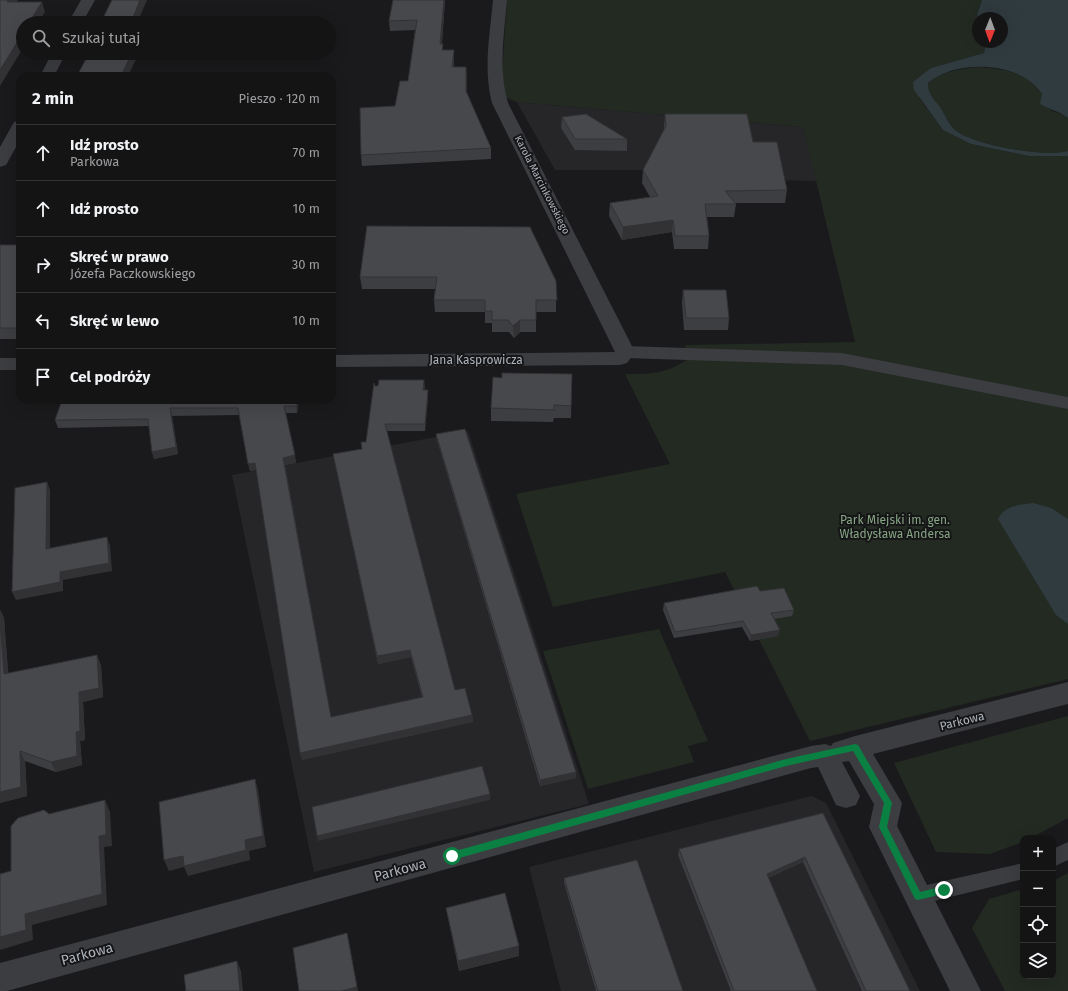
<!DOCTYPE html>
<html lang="pl">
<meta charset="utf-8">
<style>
body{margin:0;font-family:"Fira Sans",sans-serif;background:#1d1d1e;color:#f1f3f6}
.controls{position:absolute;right:12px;bottom:12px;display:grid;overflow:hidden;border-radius:8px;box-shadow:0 4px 16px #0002}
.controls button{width:36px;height:36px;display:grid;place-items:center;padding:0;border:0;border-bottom:1px solid #333334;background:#141415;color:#f1f3f6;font:20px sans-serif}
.compass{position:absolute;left:972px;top:12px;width:36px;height:36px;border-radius:50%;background:#141415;box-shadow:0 4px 16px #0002;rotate:181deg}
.stop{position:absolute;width:12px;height:12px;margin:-9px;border:3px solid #0b8043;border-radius:50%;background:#fff}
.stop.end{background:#0b8043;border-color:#fff;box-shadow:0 1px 4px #0008}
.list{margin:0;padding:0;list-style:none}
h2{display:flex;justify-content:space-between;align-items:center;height:52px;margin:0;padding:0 16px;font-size:17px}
h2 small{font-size:13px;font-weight:400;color:#9d9ea0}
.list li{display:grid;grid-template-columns:26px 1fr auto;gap:12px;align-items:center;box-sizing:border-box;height:56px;padding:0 16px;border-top:1px solid #333334}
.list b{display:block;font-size:15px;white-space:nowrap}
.list p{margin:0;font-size:13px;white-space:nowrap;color:#9d9ea0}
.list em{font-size:13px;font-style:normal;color:#9d9ea0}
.icon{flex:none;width:22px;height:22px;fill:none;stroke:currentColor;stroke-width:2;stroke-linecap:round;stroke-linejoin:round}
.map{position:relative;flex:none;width:1068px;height:991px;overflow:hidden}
.search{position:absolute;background:#141415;box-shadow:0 4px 16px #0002;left:16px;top:16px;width:320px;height:44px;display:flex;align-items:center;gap:10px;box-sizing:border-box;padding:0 14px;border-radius:22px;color:#9d9ea0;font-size:15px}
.panel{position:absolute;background:#141415;box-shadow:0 4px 16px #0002;left:16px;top:72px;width:320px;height:332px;border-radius:12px}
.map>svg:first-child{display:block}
.built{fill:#262629}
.green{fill:#222a22}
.water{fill:#303b40}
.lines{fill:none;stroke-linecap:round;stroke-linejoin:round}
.service{fill:#3b3d41;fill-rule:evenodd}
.pedestrian{fill:#3b3d41;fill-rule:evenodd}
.minor{fill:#3b3d41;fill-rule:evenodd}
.wall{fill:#3d3e41}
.shaded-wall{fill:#323235}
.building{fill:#47484c;stroke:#323235}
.route{fill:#0b8043}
.labels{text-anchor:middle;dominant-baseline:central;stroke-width:4;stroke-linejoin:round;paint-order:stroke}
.far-street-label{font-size:10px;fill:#adb3bb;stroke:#151517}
.street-label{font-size:12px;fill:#adb3bb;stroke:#151517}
.park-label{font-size:12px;fill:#87a684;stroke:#151517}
.near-street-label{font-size:14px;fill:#adb3bb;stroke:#151517}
</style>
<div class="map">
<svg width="1068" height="991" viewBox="0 0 1068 991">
<rect width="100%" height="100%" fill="#1a1a1c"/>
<path class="built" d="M517 102 803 127 817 181 700 179 658 170H555Z
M468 431 589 804 314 872 232 475Z
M812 796 826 803 920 991H561L529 867Z"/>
<path class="green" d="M507 0H982L977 13 979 18 978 42H986L984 53 931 68 919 98 943 130 971 144 1029 156H1068V679L810 741 725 572 553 607 516 494 670 464 625 374C651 374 666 374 688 359L685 345 855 342 803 127 517 102 505 97 501 89Z
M980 67C999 69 1024 71 1037 87 1043 93 1047 103 1052 111L1065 115 1068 118V151C1045 158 973 145 955 130 948 124 945 114 940 107 933 98 928 95 928 83 944 70 960 69 980 67Z
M659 629 708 741 688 746 694 762 588 789 543 651Z
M1068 716V818L1031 838H1023V842L990 854 936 852 894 763Z
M1068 873V991H1005L972 928 989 899 1023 889V976H1053V881Z"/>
<path class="water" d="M982 0H1068V118C1062 112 1048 109 1040 104L1042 94C1022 61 955 59 928 83 928 94 933 98 940 107 945 114 948 124 955 130 973 145 1045 158 1068 151V156H1029L971 144 943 130 914 90 913 82 931 68 984 53 986 42H1002V18H979L977 14Z
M1033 503 1051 508 1068 519V624L1056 615 998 519C1005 505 1019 505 1033 503Z"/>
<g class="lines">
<path class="service" d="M1068 842V860L1053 867V849Z
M1023 863V879L918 905 912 902 909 896 912 890 918 887Z"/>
<path class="pedestrian" d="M625 346 842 353 1068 397V409L842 365 625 358 619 356 616 352 619 348Z"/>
<path class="minor" d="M81 0H95L82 23H68Z
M493 0H507C504 35 498 69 508 103L635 352 627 363 620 365 332 367V355L615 352 492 103C483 69 490 34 493 0Z
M52 53H66L54 76H40Z
M20 120V140L6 165 0 167V147L14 122Z
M0 358H20V370H0Z
M1068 682V704L873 754 902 803 897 826 981 991H950L869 827 874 804 849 761 842 762 860 796 856 805 846 808 836 805 818 767 811 768 7 991H0V963L811 746 825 744 831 746 833 743 855 736Z"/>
</g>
<path class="wall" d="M445 0 442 44H443V50H454V67L467 77 466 93 491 148V159L362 166 361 155 395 106 408 81 415 30 390 31 389 21Z
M665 114 753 142 787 190 785 203H735L736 204 734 217H707L709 236 708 249H674L672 232 622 240 609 216 610 203 650 197 642 183 643 170 664 130V126Z
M562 117 627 139V151L575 150 561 128Z
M367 226 556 281V312H536V332H520L514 338 509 332H492V323H485V312H435L434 300 435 289H362L360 277Z
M0 245H20V339H0Z
M683 290 729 318 728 330H684L682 302Z
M572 374 571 418H554L553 422 491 421V408L502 378Z
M424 380V390L428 397 425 431H387L455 690 472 715 473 722 302 760 300 753 256 470 250 471 239 415 172 416 178 454 154 459 152 452 149 426 58 428 55 420 62 400H299L297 413H286L296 463 285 465 331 717 422 697 411 657 378 664 333 454 362 449 361 442H366L375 386Z
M436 434 576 778 540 786 437 440Z
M760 591 794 610 792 616 774 619 778 636 750 641 742 627 674 638 663 610 664 603Z
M0 610 4 618 8 673 101 665 103 697 83 702 85 740 80 741 82 765 56 772 25 761 27 796 0 803Z
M823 813 910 991H862L803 862 768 878 817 991H731L678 855 679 849Z
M564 878 683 991H596L564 883Z
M446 908 519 956 459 971 448 918Z"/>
<path class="shaded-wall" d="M8 0H18L10 12 7 2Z
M140 0H147L137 23H131Z
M444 0H445L441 54 440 44Z
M42 2 45 12 38 23H29Z
M23 33V48L0 86V70Z
M454 50V61L452 77V67Z
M132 53H139L128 76H121Z
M466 67 467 77 466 102Z
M673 220 672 232 622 240 623 227Z
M520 320V332L514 338 513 326Z
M424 380 425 387 424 397 423 390Z
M428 390V397L425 431V424Z
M297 400H299L297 413 296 406Z
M170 408 172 416 178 454 154 459 152 452Z
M295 455 296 463 285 465 283 458Z
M255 463 256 470 250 471 248 464Z
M47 482 50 490V557L46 549Z
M107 537 110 546 112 571 63 580V591L16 600 12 592 60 572Z
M0 610 4 618 9 683 4 674 0 620Z
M780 630 778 636 750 641 751 635Z
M410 650 411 657 378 664 377 656Z
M97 655 101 665 103 697 83 702 85 740 80 741 82 765 56 772 51 762 76 732 79 692Z
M472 715 473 722 302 760 300 753Z
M20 751 25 761 27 796 0 803V792Z
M576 772V778L540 786V780Z
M255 779 258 790 266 847 249 851 250 860 188 876 184 867 169 871 164 860Z
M490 794V800L318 841 317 836Z
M105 800 110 812 112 846 104 847 107 905 32 925 33 940 0 950V937L99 836Z
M805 857 803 862 765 879 767 874Z
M347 933 349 943 358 991H341Z
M519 946V956L459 971 458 961Z
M237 961 241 971 243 991H240Z"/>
<path class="building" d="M0 0H8L7 2H42L29 23H23V33L0 70Z
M112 0H140L131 23H104L105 20H102Z
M393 0H444L440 44H443L442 50H454L452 67H466V91L491 148 361 155 360 108 395 106 400 81H408L417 20 389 21Z
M89 53H132L121 76H77Z
M586 114 627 139H575L562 117Z
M665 114H747L753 142H777L787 190 725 191 736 204H705L709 236H675L673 220 623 227 610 203 658 196 643 170 666 126Z
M367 226 530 227 556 281 557 300H536V320H520L513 326 508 320H492V311H485V300H434L437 277H360Z
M0 245H20V328H0Z
M683 290H726L729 318H686Z
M502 373 572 374 571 406 554 405V410L491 408 493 377 502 378Z
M379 380H424L423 390H428L425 424H385L455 690 465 688 472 715 300 753 255 463 248 464 238 408H170L176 447 152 452 148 419 55 420 62 400H297L296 406H284L295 455 283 458 331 717 423 697 410 650 377 656 333 454 362 449 361 442H366L374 383 375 386H378Z
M465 429 576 772 540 780 436 434Z
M47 482 46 549 107 537 109 563 60 572V582L12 592 15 488Z
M757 586 760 591 784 588 794 610 771 613 780 630 751 635 743 621 675 632 664 603Z
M0 620 4 674 97 655 99 688 79 692 80 731 76 732 77 756 51 762 20 751 21 787 0 792Z
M482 766 490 794 317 836 312 807Z
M255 779 263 836 245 840 246 850 184 866 183 856 164 860 159 802Z
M105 800 106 835 99 836 102 894 25 914 26 930 0 937V874L11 871V826L18 818 44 810 49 814Z
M823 813 910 991H866L805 857 767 874 817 991H734L679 849Z
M637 860 683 991H598L564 878Z
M505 893 519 946 458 961 446 908Z
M347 933 357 987 341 991H299L293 948Z
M237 961 240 991H186L184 975Z"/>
<path class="route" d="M855 744 858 745 892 803 887 827 920 892 944 886 948 890 947 893 918 900 915 899 879 827 884 803 853 751 786 766 452 860 447 856 452 852 786 759Z"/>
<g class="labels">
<g class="far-street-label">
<text transform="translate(542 185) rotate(63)">Karola Marcinkowskiego</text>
</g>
<g class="street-label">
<text x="476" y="360">Jana Kasprowicza</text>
<text transform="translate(962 721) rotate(-14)">Parkowa</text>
</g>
<g class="park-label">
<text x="895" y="520">Park Miejski im. gen.<tspan x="895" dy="14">Władysława Andersa</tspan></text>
</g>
<g class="near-street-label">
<text transform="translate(400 870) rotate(-15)">Parkowa</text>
<text transform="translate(87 954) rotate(-15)">Parkowa</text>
</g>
</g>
</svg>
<div class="controls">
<button>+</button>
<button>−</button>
<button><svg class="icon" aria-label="locate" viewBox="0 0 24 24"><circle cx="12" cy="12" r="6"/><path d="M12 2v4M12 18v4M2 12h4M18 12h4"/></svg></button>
<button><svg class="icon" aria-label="layers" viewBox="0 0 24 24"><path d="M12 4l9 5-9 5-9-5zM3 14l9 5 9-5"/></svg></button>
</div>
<svg class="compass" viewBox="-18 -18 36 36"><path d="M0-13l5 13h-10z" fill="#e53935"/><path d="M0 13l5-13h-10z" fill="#9d9ea0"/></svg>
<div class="stop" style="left:452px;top:856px"></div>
<div class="stop end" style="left:944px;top:890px"></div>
<div class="search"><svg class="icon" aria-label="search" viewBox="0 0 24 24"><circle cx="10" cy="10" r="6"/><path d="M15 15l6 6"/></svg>Szukaj tutaj</div>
<section class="panel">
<h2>2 min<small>Pieszo · 120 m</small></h2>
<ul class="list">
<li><svg class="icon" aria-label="ahead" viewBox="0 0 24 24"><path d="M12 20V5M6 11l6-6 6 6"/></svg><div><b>Idź prosto</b><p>Parkowa</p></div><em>70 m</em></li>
<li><svg class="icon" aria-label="ahead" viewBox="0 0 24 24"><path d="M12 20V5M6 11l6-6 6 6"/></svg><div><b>Idź prosto</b></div><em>10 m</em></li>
<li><svg class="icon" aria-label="right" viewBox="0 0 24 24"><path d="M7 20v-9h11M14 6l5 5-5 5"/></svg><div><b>Skręć w prawo</b><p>Józefa Paczkowskiego</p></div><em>30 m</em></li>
<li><svg class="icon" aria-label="left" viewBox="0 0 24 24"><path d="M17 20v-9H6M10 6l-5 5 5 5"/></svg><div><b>Skręć w lewo</b></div><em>10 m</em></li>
<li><svg class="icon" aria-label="arrive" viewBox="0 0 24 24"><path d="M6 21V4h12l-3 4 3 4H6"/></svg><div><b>Cel podróży</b></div></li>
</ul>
</section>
</div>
